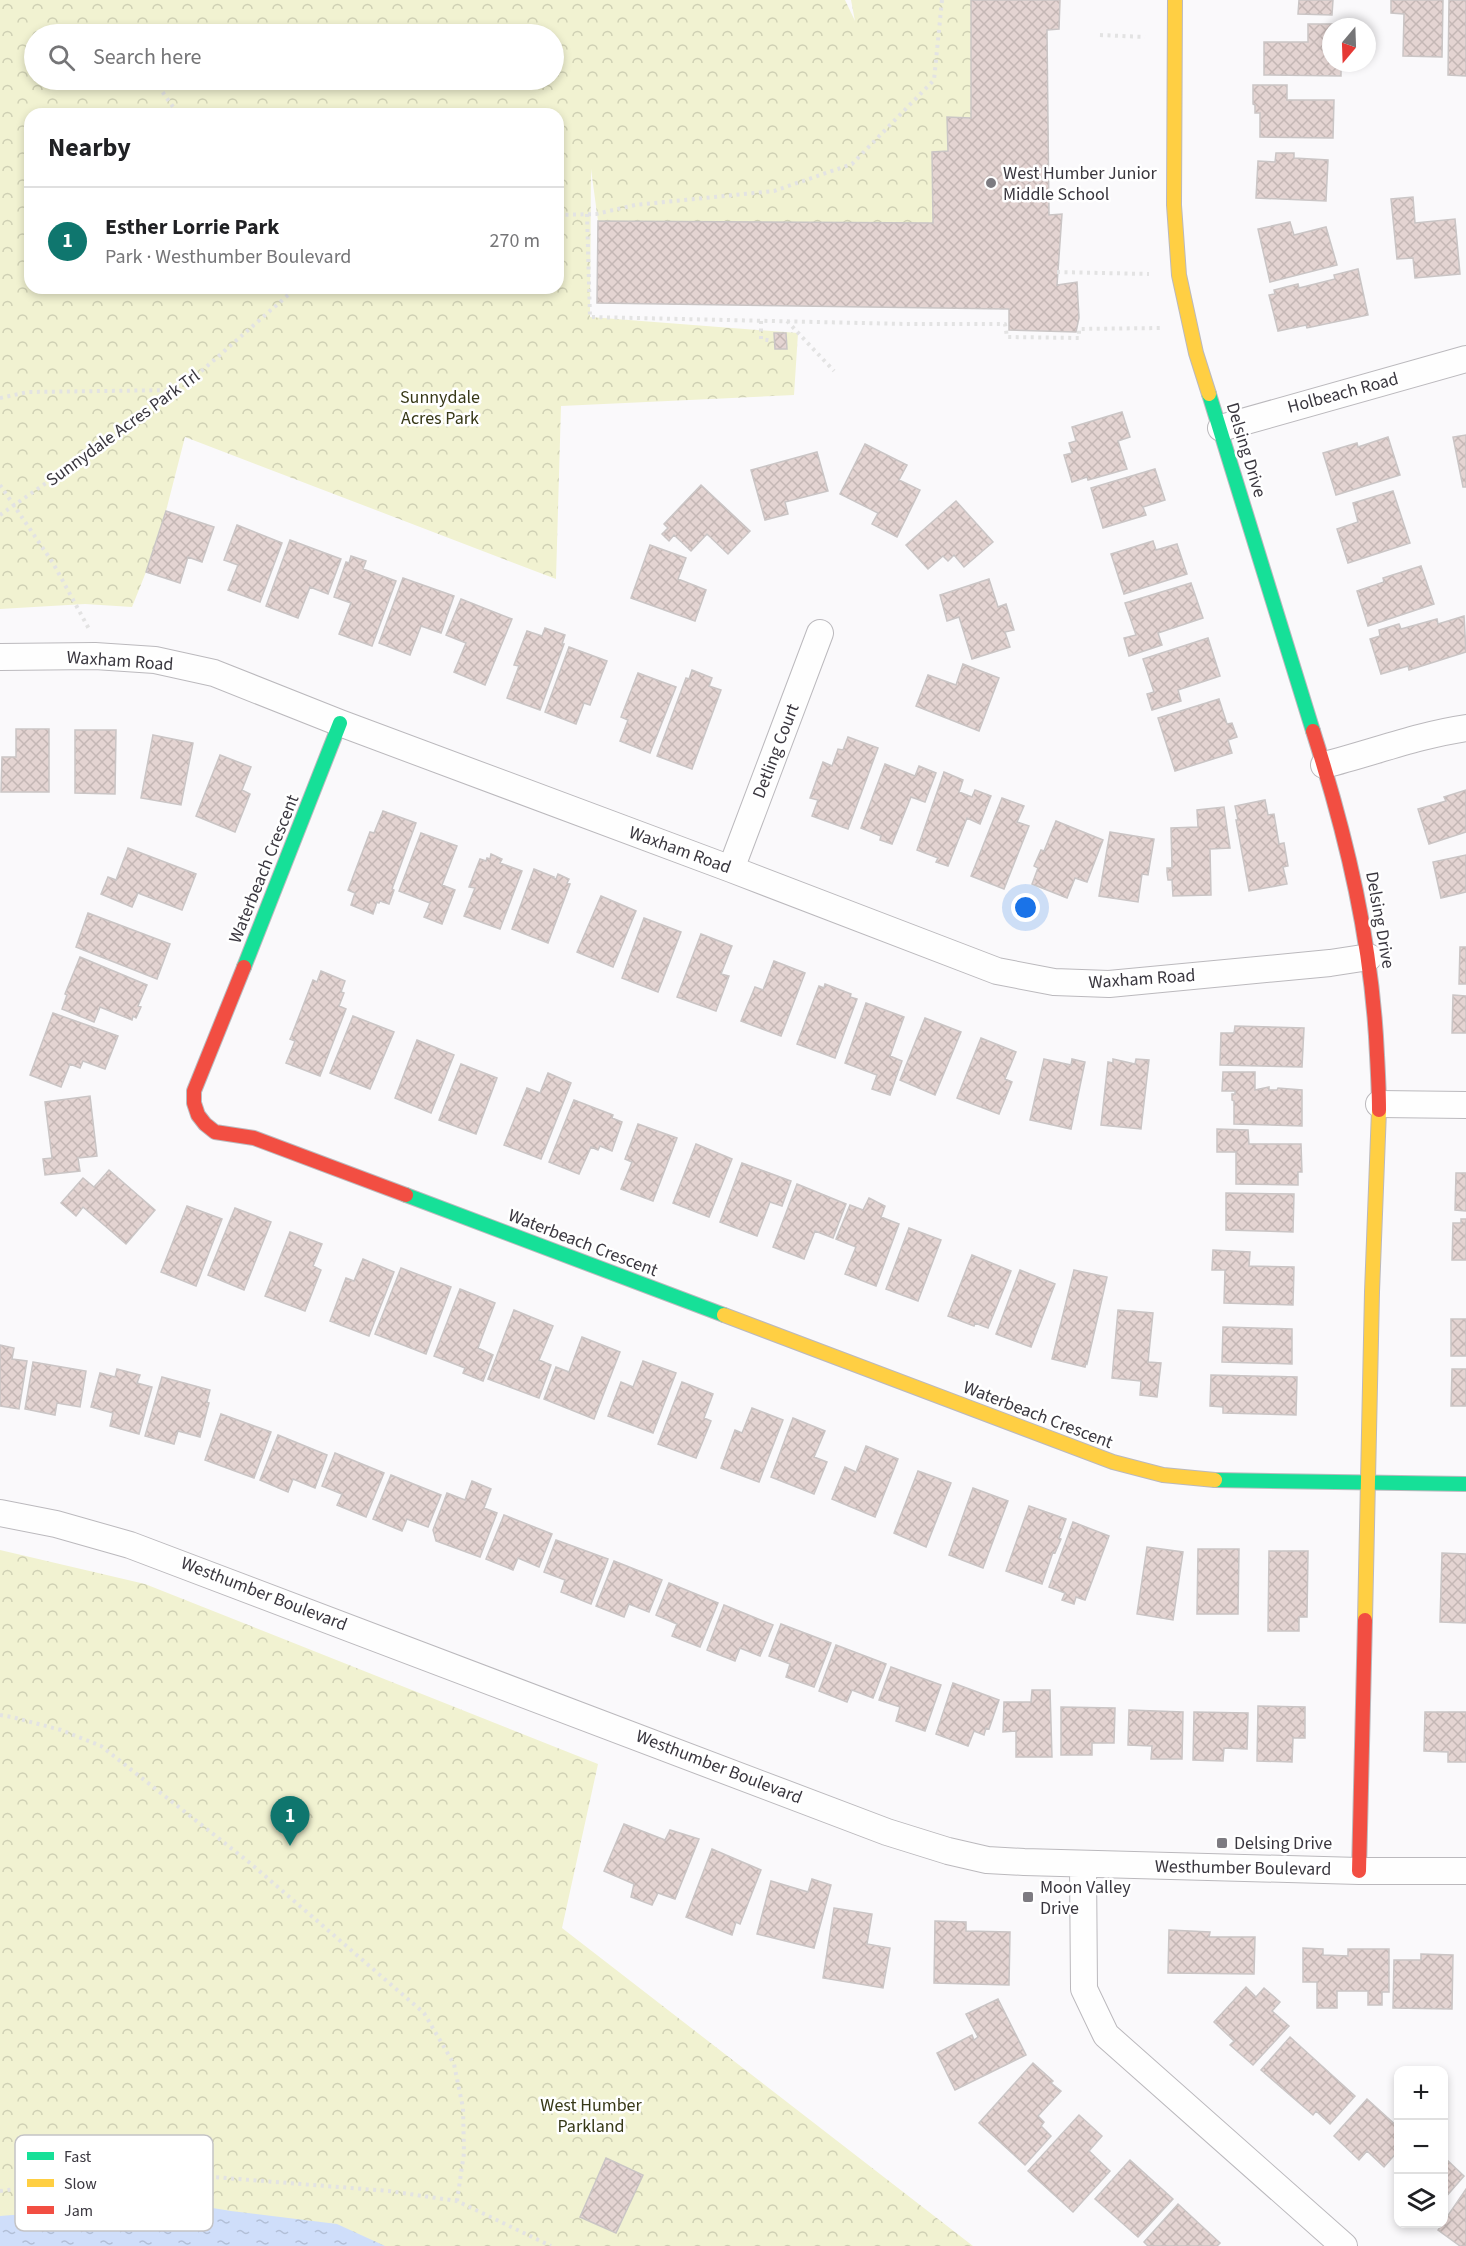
<!DOCTYPE html>
<meta charset="utf-8">
<style>
body{margin:0;font-family:"Source Sans 3",sans-serif;background:#f2f2f2;color:#202124}
.controls{position:absolute;right:18px;bottom:18px;display:grid;overflow:hidden;border-radius:12px;box-shadow:0 3px 9px #0003}
.controls button{width:54px;height:54px;display:grid;place-items:center;padding:0;border:0;border-bottom:2px solid #e0e0e0;background:#fff;color:#202124;font:30px sans-serif}
.compass{position:absolute;left:1322px;top:18px;width:54px;height:54px;border-radius:50%;background:#fff;box-shadow:0 3px 9px #0003;rotate:199deg}
.you{position:absolute;left:1026px;top:908px;width:21px;height:21px;margin:-15px;border:4px solid #fff;border-radius:50%;background:#1a73e8;box-shadow:0 0 0 9px #1a73e833}
.badge{display:grid;place-items:center;width:39px;height:39px;border-radius:50%;background:#0f766e;color:#fff;font-size:20px;font-weight:700}
.pin{position:absolute;translate:-50% -50px;filter:drop-shadow(0 2px 3px #0008)}
.pin::after{content:'';position:absolute;top:32px;width:21px;height:18px;background:inherit;clip-path:polygon(0 0,100% 0,50% 100%)}
.list{margin:0;padding:0;list-style:none}
h2{display:flex;justify-content:space-between;align-items:center;height:78px;margin:0;padding:0 24px;font-size:26px}
h2 small{font-size:20px;font-weight:400;color:#757577}
.list li{display:grid;grid-template-columns:39px 1fr auto;gap:18px;align-items:center;box-sizing:border-box;height:108px;padding:0 24px;border-top:2px solid #e0e0e0}
.list b{display:block;font-size:22px;white-space:nowrap}
.list p{margin:0;font-size:20px;white-space:nowrap;color:#757577}
.list em{font-size:20px;font-style:normal;color:#757577}
.icon{flex:none;width:33px;height:33px;fill:none;stroke:currentColor;stroke-width:2;stroke-linecap:round;stroke-linejoin:round}
.map{position:relative;flex:none;width:1466px;height:2246px;overflow:hidden}
.search{position:absolute;background:#fff;box-shadow:0 3px 9px #0003;left:24px;top:24px;width:540px;height:66px;display:flex;align-items:center;gap:15px;box-sizing:border-box;padding:0 21px;border-radius:33px;color:#757577;font-size:22px}
.panel{position:absolute;background:#fff;box-shadow:0 3px 9px #0003;left:24px;top:108px;width:540px;height:186px;border-radius:18px}
.map>svg:first-child{display:block}
.park{fill:url(#park-crowns);fill-rule:evenodd}
.water{fill:url(#water-ripples)}
.building{fill:url(#building-cross-hatch);stroke:#cac5c5;stroke-width:1.5}
.lines{fill:none;stroke-linecap:round;stroke-linejoin:round}
.street-casing{stroke:#bbb9bd;stroke-width:28}
.fast-casing{stroke:#bbb9bd;stroke-width:16}
.slow-casing{stroke:#bbb9bd;stroke-width:16}
.jam-casing{stroke:#bbb9bd;stroke-width:16}
.path{stroke:#e3e3e3;stroke-width:4;stroke-dasharray:3 4.5;stroke-linecap:butt}
.street{stroke:#fefefe;stroke-width:26}
.fast{stroke:#16e098;stroke-width:14}
.slow{stroke:#ffcf43;stroke-width:14}
.jam{stroke:#f24e42;stroke-width:14}
.poi-dot{fill:#7d7b81;stroke:#fff;stroke-width:2}
.labels{text-anchor:middle;dominant-baseline:central;stroke-width:5;stroke-linejoin:round;paint-order:stroke}
.poi-label{font-size:18px;fill:#3a373f;stroke:#fff;text-anchor:start}
.street-label{font-size:18px;fill:#3a373f;stroke:#fff}
.park-label{font-size:18px;fill:#373817;stroke:#fff}
.key{fill:#fff;stroke:#c4c3c5;stroke-width:1.5}
.key-label{font-size:16px;fill:#3a373f}
</style>
<div class="map">
<svg width="1466" height="2246" viewBox="0 0 1466 2246">
<defs>
<pattern id="park-crowns" width="20" height="18" patternUnits="userSpaceOnUse" patternTransform="scale(1.5)"><rect width="20" height="18" fill="#f1f2d1"/><path d="M2 6a3 3 0 1 1 6 0M12 15a3 3 0 1 1 6 0" fill="none" stroke="#cfd0b4"/></pattern>
<pattern id="water-ripples" width="26" height="14" patternUnits="userSpaceOnUse" patternTransform="scale(1.5)"><rect width="26" height="14" fill="#cfdefa"/><path d="M2 4q2-2 4 0t4 0M15 11q2-2 4 0t4 0" fill="none" stroke="#b2bfd7"/></pattern>
<pattern id="building-cross-hatch" width="8" height="8" patternUnits="userSpaceOnUse" patternTransform="scale(1.5)"><rect width="8" height="8" fill="#e4d4d2"/><path d="M0 0l8 8M0 8l8-8" fill="none" stroke="#c4b7b5"/></pattern>
</defs>
<rect width="100%" height="100%" fill="#faf9fb"/>
<path class="park" d="M0 0H845L855 21 851 0H971V118L948 151 932 152 933 223 598 221 591 169 590 317 798 333 794 395 561 406 556 579 185 437 166 511 146 572 132 607 85 604 0 609ZM34 34H554V80H34ZM30 114H558V288H30Z
M0 1550 145 1584 598 1764 562 1928 973 2246H0Z"/>
<path class="water" d="M176 2202 231 2211 337 2224 385 2246H0V2216Z"/>
<path class="building" d="M971 0H1060L1059 29 1047 30 1049 215 1062 214 1057 285 1077 282 1079 318 1076 332 1009 330V309L597 303 598 221 933 223 932 152 948 151 947 117 971 118Z
M1299 0H1333L1332 15 1298 14Z
M1391 0H1443L1442 57 1403 56 1404 14 1391 13Z
M1449 0H1466V76L1448 75Z
M1308 24H1341V27H1331V63H1341V76L1264 75V42H1308Z
M1253 85H1287V100H1334L1333 138 1260 137V113H1255V105L1253 104Z
M1276 153H1294V158L1328 160 1326 201 1256 198 1258 161 1275 162Z
M1413 197 1415 223 1455 219 1460 274 1415 278 1413 258 1397 259 1391 199Z
M1290 222 1294 235 1326 227 1337 265 1270 282 1258 229Z
M1358 269 1368 315 1307 328 1306 325 1278 331 1269 295 1275 294 1274 290 1298 284 1299 288 1335 279 1334 275Z
M774 333H786L787 349H775Z
M1122 412 1130 437 1118 441 1127 469 1088 480 1087 477 1072 482 1064 455 1072 453 1069 443 1076 441 1072 427Z
M1466 435V487H1463L1453 437Z
M1388 437 1400 475 1336 495 1323 453 1357 443 1358 447Z
M865 444 907 465 899 480 920 490 897 537 872 524 878 513 840 494Z
M817 452 828 491 785 502 788 514 765 520 751 470Z
M1155 469 1165 500 1143 507 1146 515 1103 528 1091 488Z
M701 485 750 531 728 554 707 534 691 551 674 535 669 541 662 534 668 528 664 524Z
M1393 491 1410 543 1348 563 1337 529 1358 522 1353 503Z
M956 501 993 542 964 567 954 555 948 561 943 556 928 569 906 545Z
M166 511 214 527 202 562 188 557 180 583 146 572Z
M237 525 282 543 260 602 228 590 238 565 224 560Z
M290 540 341 559 328 594 310 587 298 618 266 606Z
M1153 541 1156 550 1177 544 1187 574 1124 594 1111 554Z
M650 545 686 558 678 579 706 590 695 621 631 598Z
M351 556 366 561 363 569 396 581 372 646 339 634 351 603 334 597 346 562 349 563Z
M1421 566 1434 604 1368 626 1357 591 1384 582 1383 578Z
M403 578 454 596 441 633 421 626 410 655 379 643Z
M989 579 998 607 1006 604 1014 630 1005 632 1010 647 972 659 959 617 947 621 940 595Z
M1191 583 1203 618 1158 633 1162 645 1129 656 1124 638 1136 635 1125 603Z
M461 599 512 619 485 685 454 672 466 643 446 635Z
M1464 616 1466 652 1409 670 1408 666 1381 674 1370 639 1380 636 1379 630 1399 624 1401 629 1437 619 1438 624Z
M545 628 565 635 562 644H564L540 710 507 698 519 666 514 665 527 631 542 636Z
M1208 638 1220 676 1178 690 1181 701 1152 710 1147 694 1154 692 1143 659Z
M569 647 607 661 590 705 584 703 576 724 545 712Z
M963 664 999 678 979 731 916 706 928 675 956 685Z
M692 670 712 678 709 686 721 690 692 769 657 756 686 678 689 679Z
M638 673 676 687 650 753 620 741 628 720 621 717Z
M1219 699 1227 724 1232 723 1237 737 1228 740 1232 753 1175 771 1158 718Z
M16 729H49V792H1L2 757H16Z
M75 730H116L115 794 75 793Z
M153 735 193 743 181 805 141 798Z
M848 737 878 748 848 829 812 816 818 800 810 798 823 762 832 766 838 749 843 750Z
M220 755 251 767 242 790 250 794 235 832 196 816Z
M885 764 915 776 919 766 936 773 925 802 911 797 892 844 880 840 881 836 861 828Z
M944 772 963 780 959 792 972 797 975 790 991 796 980 824 967 818 948 866 936 862 938 858 917 850Z
M1466 790V832L1429 844 1418 809 1446 801 1444 797Z
M1002 798 1024 806 1017 822 1029 826 1004 889 971 876Z
M1265 800 1268 815 1274 814 1279 844 1284 843 1288 866 1283 867 1287 884 1249 891 1236 820H1238L1235 806Z
M1224 807 1230 848 1210 849 1211 895 1173 896 1172 880H1168L1167 872V868H1172L1171 828 1198 827 1197 810Z
M383 811 416 823 392 889 394 890 389 904 380 901 379 903 377 902 373 914 351 905 355 893 348 890 370 832 374 833Z
M1056 821 1103 840 1087 882 1075 878 1067 898 1032 884 1038 868 1034 866 1041 850 1044 851Z
M1110 832 1154 839 1148 875 1142 874 1138 902 1099 896Z
M421 833 457 846 442 885 455 890 442 924 424 917 430 903 399 891Z
M128 848 196 874 182 910 138 893 132 907 101 894 108 877 116 880Z
M491 854 502 859 500 863 522 871 500 929 464 916 475 888 469 887 480 859 486 861 487 858 490 859Z
M1466 855V892L1441 898 1433 862Z
M534 869 554 877 553 878 556 879 558 874 569 879 567 883 570 884 548 943 512 929Z
M601 896 636 911 613 967 577 952Z
M88 913 170 944 157 979 76 947Z
M644 918 681 932 658 992 622 978Z
M701 934 732 946 721 974 729 976 716 1011 677 997Z
M1460 947H1466V984H1459Z
M80 957 147 985 138 1006 141 1007 136 1018 133 1016 132 1020 100 1007 94 1022 62 1009 67 995 65 994Z
M774 961 805 973 781 1036 741 1021 755 987 763 990Z
M321 971 345 981 341 992 344 993 339 1006 346 1009 320 1076 286 1063 295 1041 290 1039 291 1037 313 980 317 982Z
M825 984 851 994 850 997 857 999 835 1058 797 1044 819 986 824 988Z
M1453 995 1466 996V1033H1452Z
M866 1003 904 1017 890 1056 902 1061 890 1095 872 1089 877 1075 845 1063Z
M53 1013 118 1036 105 1069 83 1061 80 1068 70 1064 61 1087 30 1075Z
M353 1016 394 1032 370 1089 330 1073Z
M925 1018 961 1032 935 1095 900 1080Z
M1235 1026 1304 1028 1302 1067 1220 1065 1221 1033H1234Z
M981 1038 1016 1052 1005 1079 1012 1082 999 1114 957 1098Z
M417 1040 454 1055 431 1113 395 1098Z
M1044 1059 1071 1065 1072 1059 1085 1062 1071 1129 1030 1120Z
M1113 1059 1135 1064 1136 1059 1149 1060 1141 1129 1101 1125 1108 1062 1113 1063Z
M461 1064 497 1078 476 1134 439 1120Z
M1223 1072H1255V1090L1269 1087V1090H1277L1278 1088 1302 1090V1126L1234 1124V1101L1232 1100V1094H1235V1091H1222Z
M548 1073 571 1083 541 1159 504 1145 527 1088 540 1093Z
M90 1096 97 1156 78 1158 80 1171 45 1175 43 1159 52 1158 45 1102Z
M574 1100 613 1115 612 1118 622 1122 612 1151 600 1146 598 1150 591 1147 579 1174 549 1162Z
M638 1124 677 1138 653 1201 621 1189 632 1162 625 1159Z
M1217 1129 1248 1130 1249 1144H1301L1302 1172H1298V1185L1236 1184V1152H1217Z
M696 1144 732 1159 709 1217 673 1203Z
M742 1163 791 1181 782 1206 770 1202 757 1236 720 1222Z
M109 1170 155 1210 126 1244 83 1207 76 1216 61 1203 83 1178 94 1187Z
M1456 1173H1466V1211L1455 1210Z
M797 1184 846 1204 833 1238 815 1231 804 1259 773 1247Z
M1226 1193 1294 1194 1293 1232 1226 1230Z
M869 1198 885 1206 881 1217 899 1224 876 1286 845 1274 856 1247 836 1239 850 1205 863 1210Z
M187 1206 222 1219 196 1286 161 1272Z
M235 1208 271 1222 244 1290 208 1275Z
M1461 1219H1466V1260H1452L1453 1223H1461Z
M909 1228 941 1240 918 1301 886 1289Z
M290 1232 322 1244 313 1266 321 1270 305 1311 265 1296Z
M1213 1250 1250 1252 1249 1266 1294 1267 1293 1305 1224 1303 1225 1270H1212Z
M972 1255 1011 1271 988 1328 975 1323 974 1326 948 1316Z
M363 1259 394 1272 369 1336 330 1321 346 1278 354 1281Z
M401 1268 451 1287 426 1354 375 1334Z
M1020 1270 1055 1284 1031 1347 996 1334Z
M1074 1270 1107 1277 1087 1364 1086 1363 1085 1367 1052 1359Z
M460 1289 495 1303 478 1348 493 1355 483 1381 463 1373 465 1368 434 1356Z
M514 1310 553 1326 539 1360 551 1365 539 1398 488 1379Z
M1118 1310 1153 1313 1148 1362 1161 1363 1157 1397 1140 1395 1141 1381 1112 1378Z
M1451 1319H1466V1356H1451Z
M1223 1327 1292 1329V1364L1222 1362Z
M582 1337 620 1352 594 1419 544 1399 556 1367 569 1372Z
M0 1345 14 1348 12 1359 27 1361 19 1409 0 1406Z
M643 1361 676 1373 653 1433 608 1416 621 1382 633 1387Z
M33 1362 86 1371 80 1407 57 1403 55 1415 25 1409Z
M117 1369 140 1375 137 1383 152 1387 139 1434 110 1426 113 1413 91 1407 100 1373 115 1377Z
M1452 1369H1466V1406H1451Z
M1211 1375 1297 1377 1296 1415 1223 1413V1407L1210 1406Z
M162 1377 210 1390 207 1402 209 1403 200 1437 178 1431 174 1444 145 1436Z
M682 1382 713 1394 704 1418 711 1421 696 1458 658 1444Z
M752 1408 783 1420 759 1482 721 1468 735 1430 742 1433Z
M221 1414 271 1432 254 1478 205 1460Z
M793 1418 825 1431 814 1457 827 1462 814 1494 771 1477Z
M278 1435 327 1455 315 1488 293 1479 288 1492 260 1480Z
M866 1446 898 1459 875 1517 832 1499 845 1467 856 1472Z
M335 1453 384 1473 366 1517 337 1505 342 1494 322 1486Z
M918 1471 951 1483 926 1547 894 1533Z
M391 1475 441 1495 428 1527 407 1519 402 1531 373 1519Z
M472 1481 491 1489 484 1508 497 1513 480 1557 436 1541 433 1530 447 1493 465 1500Z
M973 1488 1008 1501 983 1568 949 1555Z
M1029 1506 1066 1519 1059 1538 1061 1539 1055 1553 1053 1552 1042 1584 1006 1571Z
M504 1515 552 1534 539 1567 518 1558 513 1570 486 1559Z
M1073 1522 1109 1536 1085 1600 1076 1597 1074 1604 1062 1600 1065 1593 1049 1587Z
M556 1540 608 1559 591 1604 561 1592 565 1580 544 1572Z
M1147 1547 1183 1552 1173 1620 1137 1614Z
M1198 1549H1239L1238 1614H1197Z
M1269 1551H1308L1307 1617H1299V1631H1268Z
M1442 1553 1466 1554V1623L1440 1622Z
M614 1561 662 1580 649 1612 629 1604 624 1617 596 1606Z
M669 1583 718 1603 700 1647 672 1636 677 1624 656 1615Z
M724 1605 773 1625 760 1656 740 1648 735 1661 707 1650Z
M781 1624 831 1643 814 1687 786 1677 790 1664 769 1656Z
M836 1645 886 1664 873 1698 852 1690 847 1702 819 1691Z
M891 1667 941 1685 925 1731 896 1721 900 1707 879 1700Z
M953 1683 999 1700 989 1729 986 1728 984 1735 974 1731 968 1746 936 1734Z
M1032 1690H1050L1052 1757H1016V1731L1003 1732 1004 1702H1031Z
M1258 1706 1305 1707V1738H1293L1292 1762 1257 1761Z
M1061 1707 1115 1708 1114 1743H1092V1755H1061Z
M1129 1710 1183 1712 1182 1759H1151L1152 1746 1128 1745Z
M1194 1712 1248 1713 1247 1749 1224 1748 1223 1761 1193 1760Z
M1425 1712H1466V1762H1448V1752L1424 1751Z
M624 1824 665 1840 670 1830 699 1839 675 1899 658 1893 652 1905 631 1897 634 1884 604 1871Z
M712 1849 761 1870 740 1924 736 1922 732 1935 686 1917Z
M812 1879 831 1885 814 1948 757 1934 771 1881 808 1892Z
M834 1908 872 1914 867 1944 890 1948 883 1988 823 1978Z
M935 1921 966 1922V1931L1010 1932 1009 1985 934 1983Z
M1169 1930 1210 1932 1209 1937H1255L1254 1974 1168 1973Z
M1303 1948 1323 1949V1955L1348 1956V1949H1389V1992H1382V2005H1368V1991H1337V2008H1317V1982H1303Z
M1421 1954 1453 1955 1452 2009 1393 2008 1394 1960H1421Z
M1246 1987 1256 1997 1264 1988 1280 2002 1272 2011 1289 2026 1253 2065 1230 2045 1234 2041 1214 2022Z
M998 1999 1026 2055 955 2090 937 2053 972 2035 974 2040 978 2037 966 2014Z
M1290 2037 1355 2096 1330 2124 1316 2111 1313 2115 1261 2070Z
M1033 2063 1053 2081 1051 2083 1061 2091 1038 2116 1044 2122 1041 2126 1051 2136 1025 2165 979 2123Z
M1367 2099 1398 2127V2151L1384 2167 1367 2151 1359 2160 1334 2136Z
M1079 2115 1102 2136 1089 2151 1110 2171 1073 2212 1028 2171Z
M1444 2157 1464 2176 1444 2199Z
M606 2158 643 2175 616 2233 580 2217Z
M1130 2160 1173 2199 1138 2237 1095 2199Z
M1466 2189V2246H1460L1438 2230Z
M1178 2204 1220 2243 1217 2246H1148L1144 2242Z"/>
<g class="lines">
<defs>
<path id="street" d="M1221 428 1466 359
M0 657 95 656 155 660 214 673 340 723 731 869 997 971 1054 982 1109 984 1330 963 1369 957
M1324 765C1372 753 1418 735 1466 728
M731 869 820 633
M1379 1104 1466 1105
M0 1513 56 1524 130 1545 887 1832 948 1851 987 1860 1024 1862 1359 1871H1466
M1083 1864 1084 1989 1106 2035 1344 2246"/>
<path id="fast" d="M1209 394 1313 731
M244 967 340 723
M406 1195 724 1315
M1215 1480 1466 1484"/>
<path id="slow" d="M1175 0 1174 205 1179 275 1196 353 1209 394
M724 1315 1113 1462 1163 1475 1215 1480
M1365 1620 1372 1292 1379 1110"/>
<path id="jam" d="M1313 731C1347 838 1372 942 1377 1055 1378 1073 1379 1091 1379 1110
M244 967 194 1091V1103L198 1115 205 1124 215 1132 254 1138 406 1195
M1359 1871 1365 1620"/>
</defs>
<use href="#street" class="street-casing"/>
<use href="#fast" class="fast-casing"/>
<use href="#slow" class="slow-casing"/>
<use href="#jam" class="jam-casing"/>
<path class="path" d="M1100 35 1145 37
M154 80 178 114
M587 214 590 317 906 324H1005L1007 337 1079 338V329L1160 328
M558 215 596 214 635 205 774 191 852 164 934 80 942 0
M1057 272 1149 274
M761 321V339L773 341
M787 321 834 371
M0 398 28 392 179 390
M0 485 53 563 89 629
M0 515 180 390 296 288
M0 1715 12 1717 61 1730 101 1746 250 1863 424 2013 454 2064 463 2108 464 2153 457 2201
M0 2191 150 2172 389 2191 457 2201 551 2246"/>
<use href="#street" class="street"/>
<use href="#fast" class="fast"/>
<use href="#slow" class="slow"/>
<use href="#jam" class="jam"/>
</g>
<g class="poi-dot">
<circle cx="991" cy="183" r="6"/>
<rect x="1216" y="1837" width="12" height="12" rx="3"/>
<rect x="1022" y="1891" width="12" height="12" rx="3"/>
</g>
<g class="labels">
<g class="poi-label">
<text x="1003" y="173">West Humber Junior<tspan x="1003" dy="21">Middle School</tspan></text>
<text x="1234" y="1843">Delsing Drive</text>
<text x="1040" y="1887">Moon Valley<tspan x="1040" dy="21">Drive</tspan></text>
</g>
<g class="street-label">
<text transform="translate(1343 393) rotate(-15)">Holbeach Road</text>
<text transform="translate(123 428) rotate(-36)">Sunnydale Acres Park Trl</text>
<text transform="translate(1246 450) rotate(73)">Delsing Drive</text>
<text transform="translate(120 661) rotate(4)">Waxham Road</text>
<text transform="translate(776 751) rotate(-69)">Detling Court</text>
<text transform="translate(680 850) rotate(20)">Waxham Road</text>
<text transform="translate(264 869) rotate(-68)">Waterbeach Crescent</text>
<text transform="translate(1380 920) rotate(80)">Delsing Drive</text>
<text transform="translate(1142 979) rotate(-4)">Waxham Road</text>
<text transform="translate(583 1243) rotate(21)">Waterbeach Crescent</text>
<text transform="translate(1038 1415) rotate(21)">Waterbeach Crescent</text>
<text transform="translate(264 1594) rotate(21)">Westhumber Boulevard</text>
<text transform="translate(719 1767) rotate(21)">Westhumber Boulevard</text>
<text transform="translate(1243 1868) rotate(1)">Westhumber Boulevard</text>
</g>
<g class="park-label">
<text x="440" y="397">Sunnydale<tspan x="440" dy="21">Acres Park</tspan></text>
<text x="591" y="2105">West Humber<tspan x="591" dy="21">Parkland</tspan></text>
</g>
</g>
<rect x="15" y="2135" width="198" height="96" rx="9" class="key"/>
<rect x="27" y="2152" width="27" height="8" fill="#16e098"/>
<rect x="27" y="2179" width="27" height="8" fill="#ffcf43"/>
<rect x="27" y="2206" width="27" height="8" fill="#f24e42"/>
<g class="key-label">
<text x="64" y="2162">Fast</text>
<text x="64" y="2189">Slow</text>
<text x="64" y="2216">Jam</text>
</g>
</svg>
<div class="controls">
<button>+</button>
<button>−</button>
<button><svg class="icon" aria-label="layers" viewBox="0 0 24 24"><path d="M12 4l9 5-9 5-9-5zM3 14l9 5 9-5"/></svg></button>
</div>
<svg class="compass" viewBox="-18 -18 36 36"><path d="M0-13l5 13h-10z" fill="#e53935"/><path d="M0 13l5-13h-10z" fill="#757577"/></svg>
<div class="you"></div>
<div class="pin badge" style="left:290px;top:1846px">1</div>
<div class="search"><svg class="icon" aria-label="search" viewBox="0 0 24 24"><circle cx="10" cy="10" r="6"/><path d="M15 15l6 6"/></svg>Search here</div>
<section class="panel">
<h2>Nearby<small></small></h2>
<ul class="list">
<li><span class="badge">1</span><div><b>Esther Lorrie Park</b><p>Park · Westhumber Boulevard</p></div><em>270 m</em></li>
</ul>
</section>
</div>
